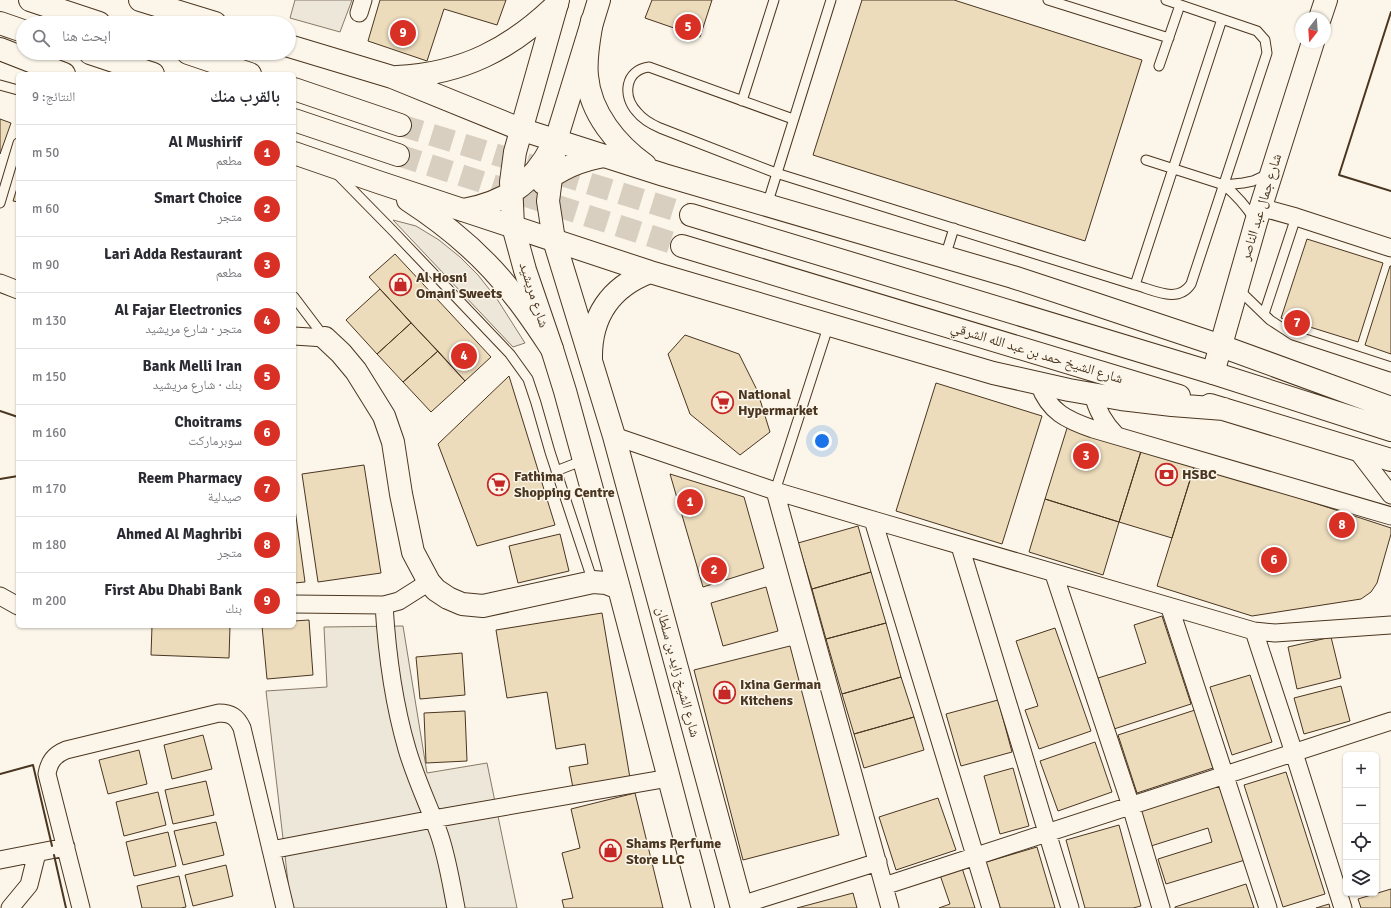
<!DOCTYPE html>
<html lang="ar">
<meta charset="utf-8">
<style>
body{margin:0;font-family:Signika,"Noto Naskh Arabic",sans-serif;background:#f7f7f7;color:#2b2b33;direction:rtl}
.controls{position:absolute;right:12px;bottom:12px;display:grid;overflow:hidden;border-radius:6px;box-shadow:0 1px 3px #0004}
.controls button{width:36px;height:36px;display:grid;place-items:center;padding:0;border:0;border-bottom:1px solid #e1e1e2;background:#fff;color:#2b2b33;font:20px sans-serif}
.compass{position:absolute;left:1295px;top:12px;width:36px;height:36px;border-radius:50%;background:#fff;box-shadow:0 1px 3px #0004;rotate:197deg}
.you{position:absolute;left:822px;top:441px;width:14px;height:14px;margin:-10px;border:3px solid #fff;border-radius:50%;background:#1a73e8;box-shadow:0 0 0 6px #1a73e833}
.badge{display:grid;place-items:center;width:26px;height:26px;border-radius:50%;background:#d93025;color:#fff;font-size:13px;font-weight:700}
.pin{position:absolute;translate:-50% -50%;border:2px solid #fff;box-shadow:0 1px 4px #0006}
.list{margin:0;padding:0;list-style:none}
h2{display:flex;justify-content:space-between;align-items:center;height:52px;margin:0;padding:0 16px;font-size:17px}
h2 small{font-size:13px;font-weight:400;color:#7c7c81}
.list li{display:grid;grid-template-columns:26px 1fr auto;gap:12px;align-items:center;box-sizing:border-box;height:56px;padding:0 16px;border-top:1px solid #e1e1e2}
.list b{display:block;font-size:15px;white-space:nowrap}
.list p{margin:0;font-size:13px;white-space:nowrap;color:#7c7c81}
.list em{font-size:13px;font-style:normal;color:#7c7c81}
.icon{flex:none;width:22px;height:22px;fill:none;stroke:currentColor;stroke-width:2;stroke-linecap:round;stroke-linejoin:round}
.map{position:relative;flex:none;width:1391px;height:908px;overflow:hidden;direction:ltr}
.search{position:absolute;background:#fff;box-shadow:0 1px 3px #0004;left:16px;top:16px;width:280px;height:44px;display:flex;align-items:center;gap:10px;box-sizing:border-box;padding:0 14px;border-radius:22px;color:#7c7c81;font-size:15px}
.panel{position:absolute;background:#fff;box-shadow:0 1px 3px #0004;left:16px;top:72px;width:280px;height:556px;border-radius:6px;direction:rtl}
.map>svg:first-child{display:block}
.parking{fill:#ede7d9;stroke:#887966}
.building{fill:#ecdcbc;stroke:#4a3520}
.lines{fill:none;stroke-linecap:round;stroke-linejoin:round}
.highway-tunnel{stroke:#d8cfc1;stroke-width:22;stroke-dasharray:22 11;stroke-linecap:butt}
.lane-casing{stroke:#4a3520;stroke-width:11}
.street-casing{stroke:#4a3520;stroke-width:19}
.secondary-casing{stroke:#4a3520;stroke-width:24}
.highway-casing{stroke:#4a3520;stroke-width:24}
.lane{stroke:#fbf6e9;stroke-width:9}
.street{stroke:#fbf6e9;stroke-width:17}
.secondary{stroke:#fbf6e9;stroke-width:22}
.highway{stroke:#fbf6e9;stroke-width:22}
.wall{stroke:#4a3520;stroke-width:2}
.labels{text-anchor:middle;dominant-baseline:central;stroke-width:3;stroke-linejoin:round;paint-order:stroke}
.street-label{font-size:14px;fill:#4a3520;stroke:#fbf6e9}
.poi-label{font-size:14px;font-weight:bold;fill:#4a3520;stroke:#fbf6e9;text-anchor:start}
</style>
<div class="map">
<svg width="1391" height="908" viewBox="0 0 1391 908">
<rect width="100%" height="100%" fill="#fbf6e9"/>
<path class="parking" d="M295 0H352L340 32 290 18Z
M393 220 416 226 439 240 460 257 478 275 497 299 525 343 513 347Z
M403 626 427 773 487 763 517 908H291L266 691 327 687 324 627Z"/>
<path class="building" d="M380 0H506L497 25 444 9 427 61 368 41Z
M652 0H712L700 37 645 18Z
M862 0H954L1142 60 1085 241 813 155Z
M0 119 11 123 0 154Z
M18 185V202L13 201Z
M1307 239 1383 263 1358 342 1281 318Z
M395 254 491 357 465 381 369 277Z
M1390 266H1391V354L1365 345Z
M380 289 411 323 377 354 346 320Z
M411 323 438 351 403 382 377 354Z
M685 335 739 354 757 390 770 432 740 455 690 414 668 354Z
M438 351 465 381 431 412 403 382Z
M509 376 555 525 477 546 438 444Z
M936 383 1042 416 1002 544 896 511Z
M1068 425 1142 448 1119 522 1045 499Z
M1142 448 1195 464 1172 538 1119 522Z
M1195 464 1391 528V534L1377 583 1371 592 1361 599 1252 616 1157 586Z
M364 465 381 573 318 582 302 474Z
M670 474 744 497 764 568 703 587Z
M1045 499 1119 522 1103 575 1029 552Z
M294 502 305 582 294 583Z
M858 526 871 572 812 589 798 543Z
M560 534 569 571 518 583 509 546Z
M871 572 886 623 826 639 812 589Z
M766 587 778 631 723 646 711 603Z
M602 613 630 778 573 788 569 767 588 764 585 744 556 749 547 692 507 698 496 630Z
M1162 616 1191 704 1114 729 1098 678 1146 663 1134 625Z
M309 620 313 675 267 679 262 626H294V621Z
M886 623 901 677 842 694 826 639Z
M152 626H230L229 658 151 655Z
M1055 628 1091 731 1039 749 1025 710 1038 706 1016 641Z
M1331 637 1341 678 1297 689 1288 647Z
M790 646 839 835 743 860 694 670Z
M462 653 465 695 420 699 416 657Z
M1250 675 1272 742 1232 755 1210 687Z
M901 677 914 717 854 734 842 694Z
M1341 686 1350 721 1304 734 1294 698Z
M998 700 1012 752 961 766 946 714Z
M1195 710 1213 768 1137 793 1118 735Z
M465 711 467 761 426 763 424 713Z
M914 717 924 750 864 768 854 734Z
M203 735 212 769 172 779 164 745Z
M1095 742 1112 792 1058 811 1040 761Z
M139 750 147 784 108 794 99 760Z
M1013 768 1029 826 1000 834 984 776Z
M1286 772 1325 894 1283 907 1244 785Z
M206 781 214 815 173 824 165 790Z
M1221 785 1245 860 1166 884 1158 859 1212 842 1208 828 1151 846 1140 810Z
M158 792 166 825 124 836 116 802Z
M635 793 663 908H564L562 900 573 898 562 853 580 848 571 809Z
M938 798 956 850 896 870 879 817Z
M216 822 224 855 183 865 174 831Z
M1119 825 1141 906 1133 908H1085L1066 840Z
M168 832 176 866 134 876 126 842Z
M1037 847 1055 908H1000L986 862Z
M226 865 233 896 193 906 185 875Z
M962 868 975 908H939L950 904 940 875Z
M179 876 186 907 181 908H142L137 886Z
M1246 884 1254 908H1175V907Z
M1391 889V908H1361L1358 899Z
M853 893 857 908H797Z
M1329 904 1330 908H1316Z"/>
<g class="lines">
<path class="highway-tunnel" d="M400 125 691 215
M398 155 682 246"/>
<defs>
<path id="lane" d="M1048 0 1169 38
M1159 66 1180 5
M0 85 18 90
M742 101 774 0
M793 119 649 67C625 70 622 96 637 112 643 120 651 124 660 128L776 173 1135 285C1154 290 1178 304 1191 284L1267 53 1265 40 1257 31 1166 0
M1146 160 1224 185 1243 183 1253 181 1268 174
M338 175 392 230 510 354 528 379 536 403 550 452 593 582
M1224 185C1236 195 1246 206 1254 219
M0 203 18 143
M767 205 831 0
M945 257 954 228
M1135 285 1222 19
M1238 289 1270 320 1293 335 1391 367
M294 297 325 338
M1264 314 1296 217
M556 471 584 460
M775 491 829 324"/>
<path id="street" d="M359 13 363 0
M1260 207 1296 217 1391 248
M0 283 18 290
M294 336 325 338
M1039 384C1049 412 1067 420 1093 429L1391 516
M1093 394C1097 411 1104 423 1116 435
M614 436 775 491 873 520 1254 631 1275 633 1391 625
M1355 448 1391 495
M775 491 890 908
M873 520 991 908
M960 546 1070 908
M1054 574 1131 806 1161 908
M0 596 18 606
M294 604 384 605 399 601 429 582
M384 605C387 654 393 701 407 749 415 777 428 804 438 831 447 855 451 883 456 908
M1170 608 1268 908
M1254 631 1294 753 1343 908
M271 850 433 819 669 778
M0 860 66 847
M884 886 1391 721
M741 905 878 862
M10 908 29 885 37 853
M81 908 47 774C49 762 54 755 66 750L219 713C231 713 237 717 242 728L285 908"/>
<path id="secondary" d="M558 0 515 152 511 182 513 226 525 270 552 349 565 391 619 588 703 908
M599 0 556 140 548 201 554 240 614 436 742 908
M1320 18 1326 0
M543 183C561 168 581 160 604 156
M463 210C504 203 533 184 552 146
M325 338 341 353 356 371 384 416 393 442 401 494 413 552 429 582 436 590 448 598 462 604 483 606 593 582 606 583 619 588
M1213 373 1256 222 1313 42"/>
<path id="highway" d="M30 0 99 23
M140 0 215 23
M592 21C589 39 585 58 587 76 590 113 617 145 645 165
M0 23 23 31
M289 46 392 77 520 129 664 175 1013 277 1092 303 1221 346 1391 408
M0 49 64 74
M90 53 153 74
M188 53 250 74
M397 77C462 74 511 49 557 4
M294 89 400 125
M294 120 398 155
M294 153 378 182 650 272 993 373 1069 390 1121 399 1172 405 1224 409
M408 200C448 226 484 256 513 294 527 311 540 331 552 349
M691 215 1213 373 1391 430
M682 246 1179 396
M591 360C590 317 610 287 650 272
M1210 405 1391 460"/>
</defs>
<use href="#lane" class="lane-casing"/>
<use href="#street" class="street-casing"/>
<use href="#secondary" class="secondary-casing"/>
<use href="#highway" class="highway-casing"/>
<use href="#lane" class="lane"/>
<use href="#street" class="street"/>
<use href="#secondary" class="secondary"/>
<use href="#highway" class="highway"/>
<path class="wall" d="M1391 12 1339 175 1391 191
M0 411 18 417
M0 479 18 476
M0 774 33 765 52 846
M54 855 66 908"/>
</g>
<defs>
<symbol id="shop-ring" viewBox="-11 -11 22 22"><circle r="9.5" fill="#fbf6e9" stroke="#c62828" stroke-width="1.5"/><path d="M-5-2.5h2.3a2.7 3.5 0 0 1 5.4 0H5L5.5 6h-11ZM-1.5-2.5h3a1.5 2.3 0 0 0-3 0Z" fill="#c62828"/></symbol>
<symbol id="supermarket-ring" viewBox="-11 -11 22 22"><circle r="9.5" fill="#fbf6e9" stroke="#c62828" stroke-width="1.5"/><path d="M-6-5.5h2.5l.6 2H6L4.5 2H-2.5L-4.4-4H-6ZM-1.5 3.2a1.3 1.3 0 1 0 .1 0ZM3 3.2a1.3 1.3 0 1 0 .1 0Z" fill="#c62828"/></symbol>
<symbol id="bank-ring" viewBox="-11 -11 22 22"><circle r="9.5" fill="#fbf6e9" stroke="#c62828" stroke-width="1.5"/><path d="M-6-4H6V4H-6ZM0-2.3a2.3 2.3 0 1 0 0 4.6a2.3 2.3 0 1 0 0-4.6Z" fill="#c62828"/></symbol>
</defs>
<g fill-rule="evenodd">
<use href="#shop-ring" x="388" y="272" width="25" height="25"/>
<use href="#supermarket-ring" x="710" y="390" width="25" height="25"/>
<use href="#bank-ring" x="1154" y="462" width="25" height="25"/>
<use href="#supermarket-ring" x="486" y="472" width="25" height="25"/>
<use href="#shop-ring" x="712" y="680" width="25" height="25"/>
<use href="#shop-ring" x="598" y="838" width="25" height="25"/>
</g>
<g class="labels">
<g class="street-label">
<text transform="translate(1261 207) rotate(-73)">شارع جمال عبد الناصر</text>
<text transform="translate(534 295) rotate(72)">شارع مريشيد</text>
<text transform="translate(1037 353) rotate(17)">شارع الشيخ حمد بن عبد الله الشرقي</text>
<text transform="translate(678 672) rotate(75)">شارع الشيخ زايد بن سلطان</text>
</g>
<g class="poi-label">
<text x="416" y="277">Al Hosni<tspan x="416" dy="16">Omani Sweets</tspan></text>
<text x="738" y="394">National<tspan x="738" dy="16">Hypermarket</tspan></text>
<text x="1182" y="474">HSBC</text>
<text x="514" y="476">Fathima<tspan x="514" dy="16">Shopping Centre</tspan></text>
<text x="740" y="684">Ixina German<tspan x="740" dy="16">Kitchens</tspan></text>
<text x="626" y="843">Shams Perfume<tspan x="626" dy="16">Store LLC</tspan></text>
</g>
</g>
</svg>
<div class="controls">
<button>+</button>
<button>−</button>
<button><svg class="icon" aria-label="locate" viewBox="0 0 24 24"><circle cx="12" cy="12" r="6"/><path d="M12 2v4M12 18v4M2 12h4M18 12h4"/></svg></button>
<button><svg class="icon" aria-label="layers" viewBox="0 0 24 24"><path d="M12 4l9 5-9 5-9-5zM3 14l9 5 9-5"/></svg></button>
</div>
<svg class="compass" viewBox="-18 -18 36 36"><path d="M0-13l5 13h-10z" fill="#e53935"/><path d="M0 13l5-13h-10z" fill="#7c7c81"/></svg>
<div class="you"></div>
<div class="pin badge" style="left:690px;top:502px">1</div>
<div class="pin badge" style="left:714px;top:570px">2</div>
<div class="pin badge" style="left:1086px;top:456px">3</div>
<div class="pin badge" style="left:464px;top:356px">4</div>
<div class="pin badge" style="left:688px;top:27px">5</div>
<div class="pin badge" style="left:1274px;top:560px">6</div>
<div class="pin badge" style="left:1297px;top:323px">7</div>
<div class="pin badge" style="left:1342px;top:525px">8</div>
<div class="pin badge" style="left:403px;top:33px">9</div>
<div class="search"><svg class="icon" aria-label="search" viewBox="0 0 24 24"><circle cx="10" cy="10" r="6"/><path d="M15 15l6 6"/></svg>ابحث هنا</div>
<section class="panel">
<h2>بالقرب منك<small>النتائج: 9</small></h2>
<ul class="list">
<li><span class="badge">1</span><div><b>Al Mushirif</b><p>مطعم</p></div><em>50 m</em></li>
<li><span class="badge">2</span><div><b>Smart Choice</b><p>متجر</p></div><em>60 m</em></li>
<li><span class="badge">3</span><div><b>Lari Adda Restaurant</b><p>مطعم</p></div><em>90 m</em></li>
<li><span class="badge">4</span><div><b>Al Fajar Electronics</b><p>متجر · شارع مريشيد</p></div><em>130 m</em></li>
<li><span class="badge">5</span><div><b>Bank Melli Iran</b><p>بنك · شارع مريشيد</p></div><em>150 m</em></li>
<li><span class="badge">6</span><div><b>Choitrams</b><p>سوبرماركت</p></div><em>160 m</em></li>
<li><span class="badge">7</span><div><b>Reem Pharmacy</b><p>صيدلية</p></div><em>170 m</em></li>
<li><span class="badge">8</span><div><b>Ahmed Al Maghribi</b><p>متجر</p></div><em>180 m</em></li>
<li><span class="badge">9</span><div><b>First Abu Dhabi Bank</b><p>بنك</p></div><em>200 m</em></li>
</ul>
</section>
</div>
